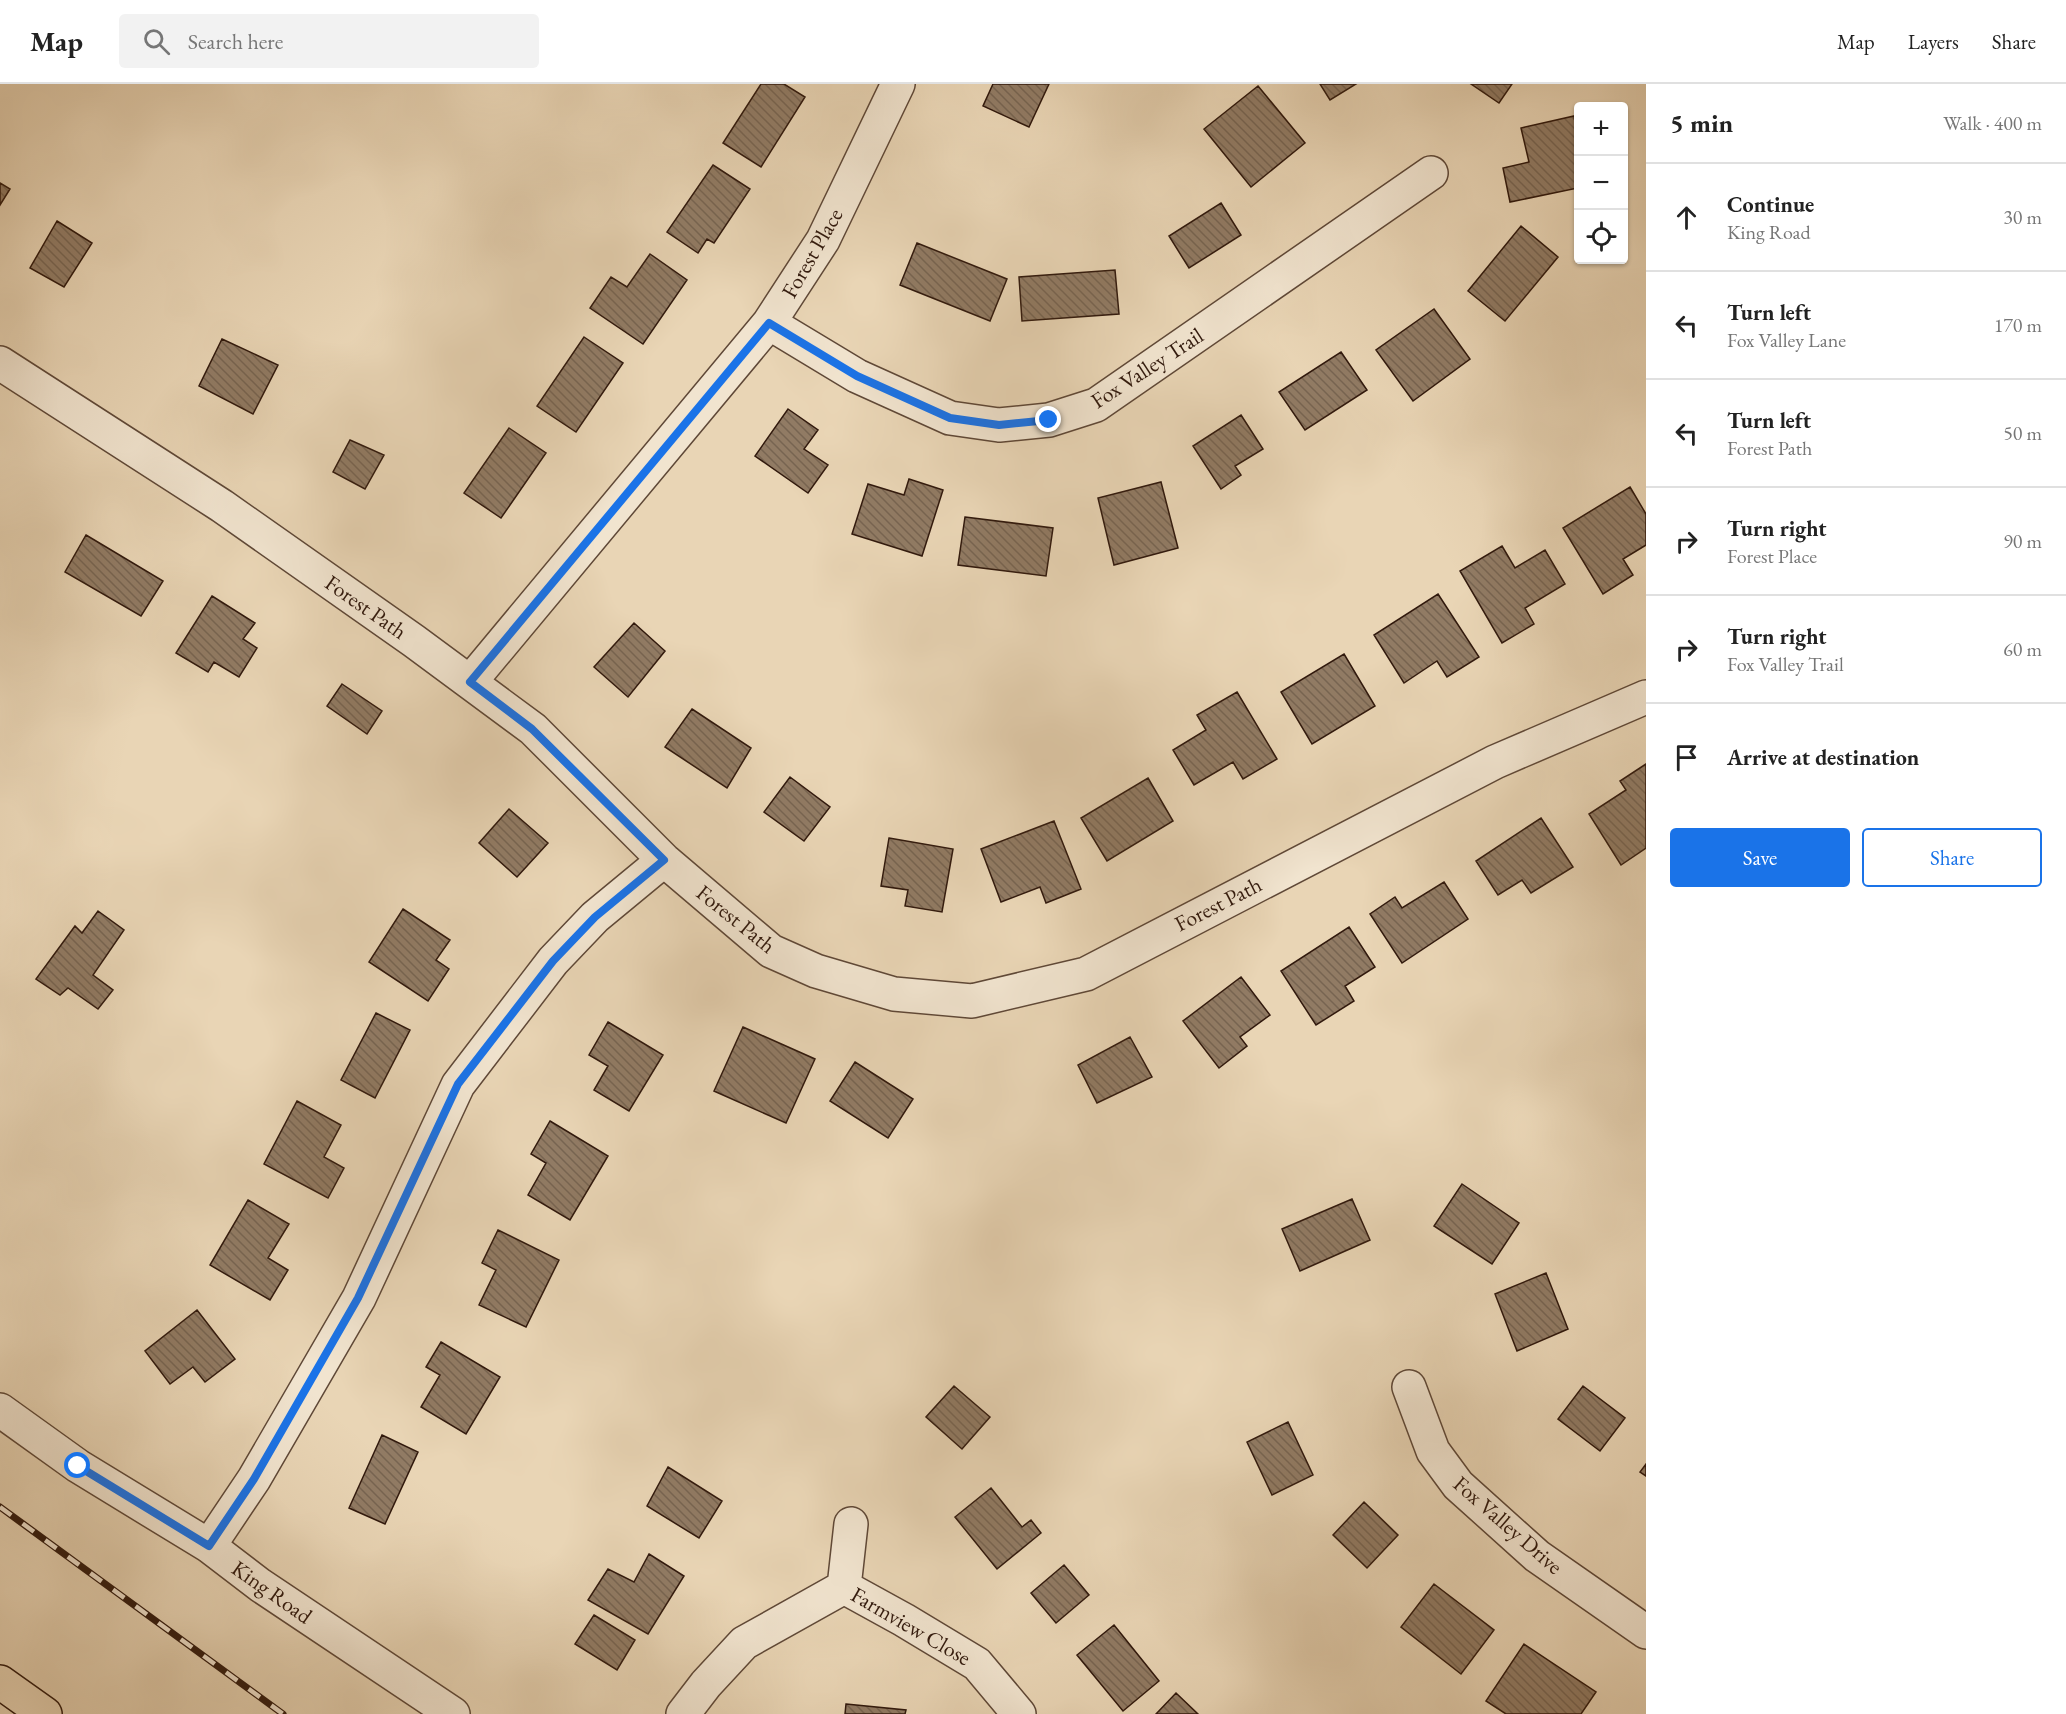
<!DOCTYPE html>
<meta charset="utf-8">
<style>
body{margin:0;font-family:"EB Garamond",serif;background:#f2f2f2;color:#222}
.controls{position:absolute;right:18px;top:18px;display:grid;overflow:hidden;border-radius:6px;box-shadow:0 2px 4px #0004}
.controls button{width:54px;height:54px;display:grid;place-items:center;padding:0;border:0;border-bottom:2px solid #e0e0e0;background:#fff;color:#222;font:30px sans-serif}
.stop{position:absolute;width:18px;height:18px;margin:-14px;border:4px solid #1a73e8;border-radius:50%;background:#fff}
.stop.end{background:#1a73e8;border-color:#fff;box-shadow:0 2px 6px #0008}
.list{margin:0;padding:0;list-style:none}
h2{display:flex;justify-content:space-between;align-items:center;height:78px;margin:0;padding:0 24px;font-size:26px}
h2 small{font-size:20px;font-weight:400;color:#767676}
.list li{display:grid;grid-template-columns:39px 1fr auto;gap:18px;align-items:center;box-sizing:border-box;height:108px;padding:0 24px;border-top:2px solid #e0e0e0}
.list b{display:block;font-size:22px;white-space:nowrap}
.list p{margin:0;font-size:20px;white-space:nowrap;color:#767676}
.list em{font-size:20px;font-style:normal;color:#767676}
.actions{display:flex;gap:12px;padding:18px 24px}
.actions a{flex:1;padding:14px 0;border:2px solid #1a73e8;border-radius:6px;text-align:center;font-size:21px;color:#1a73e8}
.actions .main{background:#1a73e8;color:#fff}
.icon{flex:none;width:33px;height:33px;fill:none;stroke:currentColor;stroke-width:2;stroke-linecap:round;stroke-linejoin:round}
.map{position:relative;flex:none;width:1646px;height:1630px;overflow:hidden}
header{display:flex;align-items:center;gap:36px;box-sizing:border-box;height:84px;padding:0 30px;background:#fff;border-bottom:2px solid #e0e0e0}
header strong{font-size:28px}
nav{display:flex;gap:33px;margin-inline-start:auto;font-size:21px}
.search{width:420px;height:54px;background:#f2f2f2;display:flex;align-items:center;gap:15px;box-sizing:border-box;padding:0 21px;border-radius:6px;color:#767676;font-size:22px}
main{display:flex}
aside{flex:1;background:#fff}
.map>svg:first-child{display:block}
.building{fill:url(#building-back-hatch);stroke:#31190d;stroke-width:1.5}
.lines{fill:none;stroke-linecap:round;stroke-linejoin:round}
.minor-casing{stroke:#5f4837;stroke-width:36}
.major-casing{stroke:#31190d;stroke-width:36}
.minor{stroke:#f1e4cf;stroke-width:33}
.major{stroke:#e9d5b5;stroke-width:33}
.rail-casing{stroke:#31190d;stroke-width:7}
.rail{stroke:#f1e4cf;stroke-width:4.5;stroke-dasharray:14;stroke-linecap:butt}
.route{stroke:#1a73e8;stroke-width:8}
.labels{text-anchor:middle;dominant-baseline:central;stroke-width:4.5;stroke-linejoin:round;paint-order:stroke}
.street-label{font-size:22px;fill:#31190d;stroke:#f1e4cf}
</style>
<header>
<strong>Map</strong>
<div class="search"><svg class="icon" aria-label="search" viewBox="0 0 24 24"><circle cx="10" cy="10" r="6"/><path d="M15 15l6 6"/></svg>Search here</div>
<nav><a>Map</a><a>Layers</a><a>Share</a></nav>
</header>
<main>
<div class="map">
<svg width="1646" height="1630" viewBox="0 0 1646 1630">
<defs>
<pattern id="building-back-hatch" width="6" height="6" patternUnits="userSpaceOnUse" patternTransform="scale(1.5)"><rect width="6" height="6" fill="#917b64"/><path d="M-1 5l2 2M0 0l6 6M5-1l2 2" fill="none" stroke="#776451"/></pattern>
</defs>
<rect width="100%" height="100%" fill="#e9d5b5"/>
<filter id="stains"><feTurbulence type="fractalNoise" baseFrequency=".00333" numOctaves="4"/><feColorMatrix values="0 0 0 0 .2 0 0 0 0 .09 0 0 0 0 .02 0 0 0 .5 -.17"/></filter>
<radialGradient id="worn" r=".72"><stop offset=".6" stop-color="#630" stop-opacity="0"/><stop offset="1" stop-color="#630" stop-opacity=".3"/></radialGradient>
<path class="building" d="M761 0H784L805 13 761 83 723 59Z
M993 0H1049L1029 43 983 22Z
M1320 0H1356L1330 16Z
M1471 0H1512L1499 19Z
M1258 2 1305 59 1251 103 1204 45Z
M1574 32 1578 56V104L1510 118 1503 84 1529 78 1521 44Z
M713 81 750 105 714 159 707 155 698 169 667 148Z
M0 99 10 105 0 121Z
M1221 119 1241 151 1189 184 1169 152Z
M57 137 92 159 64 203 30 184Z
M1521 142 1558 173 1505 237 1468 207Z
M917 159 1007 195 990 237 900 201Z
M650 170 687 196 643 260 590 224 611 193 627 203Z
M1115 186 1119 230 1022 237 1019 193Z
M1434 225 1470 275 1413 317 1376 266Z
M584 253 623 279 576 348 537 322Z
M222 255 278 281 253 330 199 302Z
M1341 268 1367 306 1305 346 1279 308Z
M788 325 818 346 804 365 828 381 808 409 755 372Z
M1241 331 1263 365 1235 382 1241 391 1221 405 1193 362Z
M509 344 546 369 501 434 464 409Z
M350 356 384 371 365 405 333 388Z
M909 395 943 406 922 472 852 450 868 400 904 411Z
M1161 398 1178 464 1114 481 1098 414Z
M1630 403 1646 430V461L1623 475 1633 491 1603 510 1563 444Z
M965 433 1053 444 1046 492 958 481Z
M86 451 163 497 141 532 65 488Z
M1502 462 1515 484 1545 466 1565 500 1525 524 1534 540 1502 559 1460 487Z
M1438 510 1479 573 1447 593 1437 577 1404 599 1374 551Z
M212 512 255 539 243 555 257 564 239 593 214 578 208 588 176 569Z
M634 539 665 567 628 613 594 583Z
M1344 570 1375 622 1312 660 1281 608Z
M342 600 382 627 367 650 327 622Z
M1237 608 1277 675 1243 695 1233 678 1194 701 1173 666 1206 646 1197 631Z
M692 625 751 664 727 704 665 663Z
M1646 680V764L1621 781 1589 730 1626 706 1620 697Z
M790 693 830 723 804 757 764 728Z
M1148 694 1173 737 1107 777 1081 734Z
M509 725 548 759 517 793 479 759Z
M1541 734 1573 783 1531 809 1522 796 1498 811 1476 777Z
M1054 737 1081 805 1046 819 1040 803 1001 818 981 765Z
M889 754 953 765 942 828 905 822 908 806 881 802Z
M1444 798 1468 835 1402 879 1370 830 1395 813 1402 824Z
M403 825 450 856 436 876 449 885 428 917 369 878Z
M98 827 124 846 93 891 113 906 98 925 68 904 60 911 36 895 75 842 82 849Z
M1349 843 1375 883 1345 902 1354 917 1316 941 1281 887Z
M1241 893 1270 931 1240 953 1247 962 1219 984 1183 937Z
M376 929 410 946 375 1014 341 996Z
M608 938 663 971 629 1027 594 1006 608 982 589 971Z
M743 943 815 975 786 1039 714 1007Z
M1130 953 1152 993 1097 1019 1078 981Z
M855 978 913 1015 888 1054 830 1017Z
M297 1017 341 1041 324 1073 344 1084 328 1114 264 1080Z
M550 1037 608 1072 570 1136 528 1111 546 1079 531 1070Z
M1462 1100 1519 1139 1492 1180 1434 1142Z
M1352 1115 1370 1156 1300 1187 1282 1145Z
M248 1116 289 1140 268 1174 288 1186 270 1216 210 1181Z
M498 1146 559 1176 526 1243 479 1221 496 1186 482 1179Z
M1546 1189 1568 1245 1517 1267 1495 1210Z
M197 1226 235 1275 205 1298 193 1283 170 1300 145 1267Z
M441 1258 500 1293 466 1350 421 1323 440 1291 426 1283Z
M954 1302 990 1333 962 1365 926 1333Z
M1583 1302 1625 1334 1600 1367 1558 1335Z
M1288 1338 1313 1391 1272 1411 1247 1358Z
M382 1351 418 1368 385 1440 349 1424Z
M1646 1380V1392L1640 1388Z
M668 1383 722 1417 699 1454 647 1422Z
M991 1404 1022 1443 1031 1436 1041 1449 997 1485 955 1433Z
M1364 1418 1398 1451 1367 1484 1333 1451Z
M649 1470 684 1492 648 1550 588 1516 608 1485 634 1498Z
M1064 1481 1089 1511 1056 1539 1031 1509Z
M1434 1500 1494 1546 1461 1590 1401 1543Z
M594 1531 635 1556 617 1586 575 1560Z
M1114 1541 1159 1597 1123 1627 1077 1571Z
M1524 1560 1596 1608 1581 1630H1506L1486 1617Z
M1176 1609 1198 1630H1156Z
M846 1620 906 1626 905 1630H845Z"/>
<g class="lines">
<defs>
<path id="minor" d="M769 239 857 292 950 334 999 341 1049 336 1096 321 1431 89
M0 279 222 422 414 557 533 645 664 776 771 867 816 887 894 910 972 917 1086 890 1495 678 1646 613
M470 598 769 239 823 156 898 0
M1409 1303 1433 1367 1458 1401 1537 1472 1646 1548
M0 1326 78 1382 209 1462 260 1501 453 1630
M209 1462 254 1395 359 1214 458 1001 553 877 595 833 664 776
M844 1503 904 1536 977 1580 1019 1630
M844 1503 851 1440
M683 1630 706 1600 744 1559 844 1503"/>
<path id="major" d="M0 1598 45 1630"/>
</defs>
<use href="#minor" class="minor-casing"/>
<use href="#major" class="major-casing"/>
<use href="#minor" class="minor"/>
<use href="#major" class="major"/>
<defs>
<path id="rail" d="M0 1423 283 1630"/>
</defs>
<use href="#rail" class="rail-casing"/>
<use href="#rail" class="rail"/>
</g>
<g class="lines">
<path class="route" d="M78 1382 209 1462 254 1395 358 1214 458 1000 553 877 595 833 664 776 532 645 470 598 769 239 857 292 950 334 999 341 1049 336"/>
</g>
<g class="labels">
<g class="street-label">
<text transform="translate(812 169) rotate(-60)">Forest Place</text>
<text transform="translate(1147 284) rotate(-33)">Fox Valley Trail</text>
<text transform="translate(366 523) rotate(35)">Forest Path</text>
<text transform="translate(1218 820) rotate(-27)">Forest Path</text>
<text transform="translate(736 835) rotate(39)">Forest Path</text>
<text transform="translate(1508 1441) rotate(41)">Fox Valley Drive</text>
<text transform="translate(272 1508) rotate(35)">King Road</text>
<text transform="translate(911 1542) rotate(30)">Farmview Close</text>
</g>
</g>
<rect width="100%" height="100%" filter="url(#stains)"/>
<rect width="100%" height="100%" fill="url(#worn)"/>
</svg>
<div class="controls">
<button>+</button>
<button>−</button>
<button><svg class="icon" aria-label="locate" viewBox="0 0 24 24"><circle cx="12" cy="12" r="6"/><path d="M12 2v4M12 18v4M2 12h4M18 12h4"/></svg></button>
</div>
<div class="stop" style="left:78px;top:1382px"></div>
<div class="stop end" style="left:1049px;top:336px"></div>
</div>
<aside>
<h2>5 min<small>Walk · 400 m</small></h2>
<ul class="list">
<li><svg class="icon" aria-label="ahead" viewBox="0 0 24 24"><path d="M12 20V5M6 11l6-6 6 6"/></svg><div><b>Continue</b><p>King Road</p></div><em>30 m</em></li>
<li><svg class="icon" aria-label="left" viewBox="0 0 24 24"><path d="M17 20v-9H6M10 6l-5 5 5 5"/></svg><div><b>Turn left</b><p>Fox Valley Lane</p></div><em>170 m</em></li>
<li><svg class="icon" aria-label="left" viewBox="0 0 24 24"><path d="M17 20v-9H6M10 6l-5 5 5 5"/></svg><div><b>Turn left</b><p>Forest Path</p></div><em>50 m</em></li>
<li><svg class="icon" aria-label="right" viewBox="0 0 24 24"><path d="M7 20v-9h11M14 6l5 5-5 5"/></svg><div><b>Turn right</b><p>Forest Place</p></div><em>90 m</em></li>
<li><svg class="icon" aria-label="right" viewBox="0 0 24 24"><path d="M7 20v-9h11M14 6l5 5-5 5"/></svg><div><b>Turn right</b><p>Fox Valley Trail</p></div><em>60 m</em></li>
<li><svg class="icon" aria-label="arrive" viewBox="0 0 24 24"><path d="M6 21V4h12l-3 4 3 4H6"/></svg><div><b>Arrive at destination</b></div></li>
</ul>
<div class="actions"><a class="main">Save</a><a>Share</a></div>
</aside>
</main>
